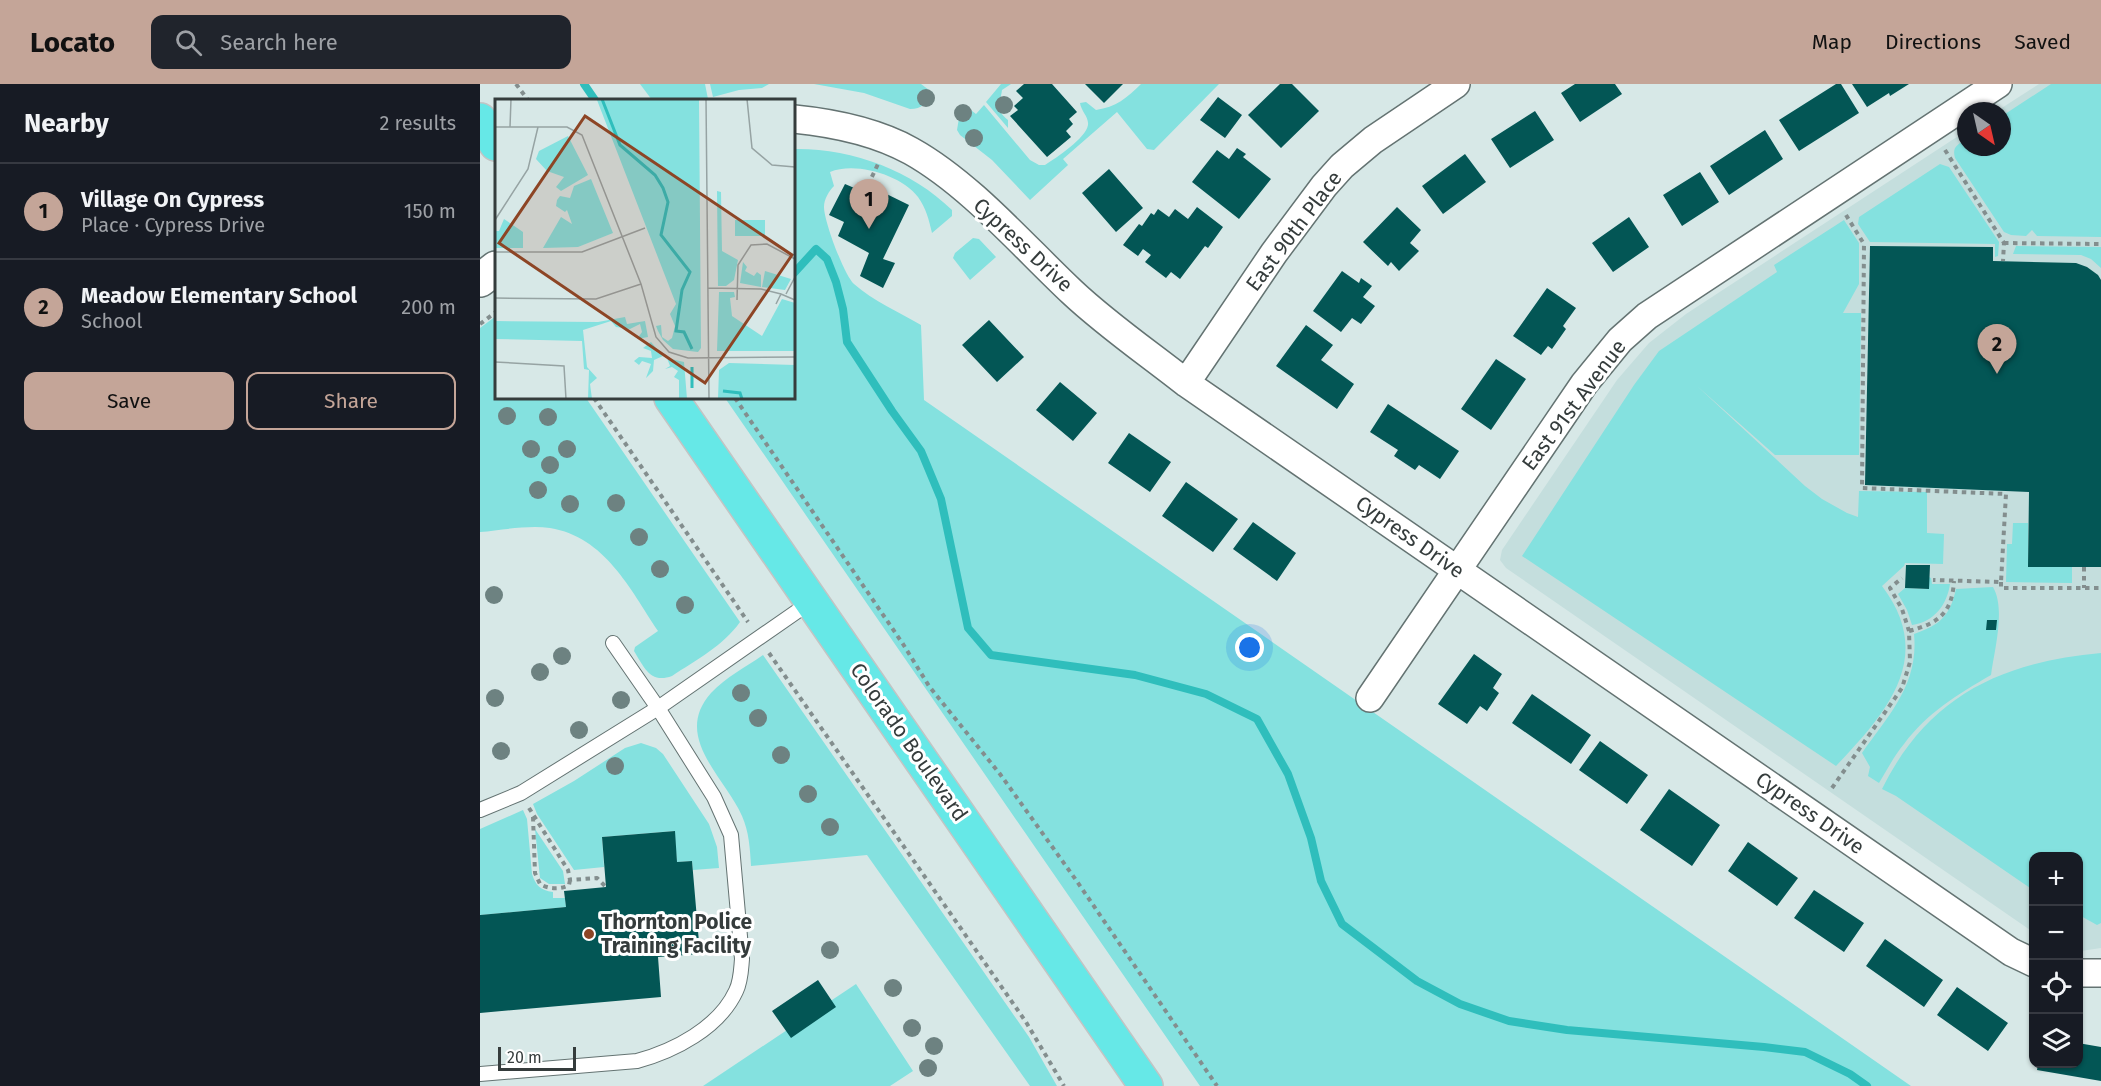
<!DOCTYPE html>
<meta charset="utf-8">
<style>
body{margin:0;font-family:"Fira Sans",sans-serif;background:#20242c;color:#f1f3f6}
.controls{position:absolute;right:18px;bottom:18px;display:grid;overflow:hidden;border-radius:12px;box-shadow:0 2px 4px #0004}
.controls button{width:54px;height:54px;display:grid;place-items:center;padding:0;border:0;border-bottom:2px solid #363941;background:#171b24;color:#f1f3f6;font:30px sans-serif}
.compass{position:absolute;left:1477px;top:18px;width:54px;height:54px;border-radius:50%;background:#171b24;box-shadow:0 2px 4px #0004;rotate:146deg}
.scale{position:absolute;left:18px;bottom:15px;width:78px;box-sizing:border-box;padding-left:6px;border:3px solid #353c3c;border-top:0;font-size:16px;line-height:21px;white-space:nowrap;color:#353c3c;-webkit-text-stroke:4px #fff;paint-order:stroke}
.you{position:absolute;left:770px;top:564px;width:21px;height:21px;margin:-15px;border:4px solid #fff;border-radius:50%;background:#1a73e8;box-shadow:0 0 0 9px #1a73e833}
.badge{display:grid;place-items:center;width:39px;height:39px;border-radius:50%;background:#c4a598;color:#111;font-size:20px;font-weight:700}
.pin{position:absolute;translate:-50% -50px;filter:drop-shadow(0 2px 3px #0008)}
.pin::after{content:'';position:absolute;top:32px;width:21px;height:18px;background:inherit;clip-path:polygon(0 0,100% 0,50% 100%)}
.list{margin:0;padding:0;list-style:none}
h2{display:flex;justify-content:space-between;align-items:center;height:78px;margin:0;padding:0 24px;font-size:26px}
h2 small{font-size:20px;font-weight:400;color:#9ea1a6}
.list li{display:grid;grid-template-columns:39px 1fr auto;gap:18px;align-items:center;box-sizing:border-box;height:96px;padding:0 24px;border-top:2px solid #363941}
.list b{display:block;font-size:22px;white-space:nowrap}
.list p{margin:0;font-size:20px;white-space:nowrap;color:#9ea1a6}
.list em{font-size:20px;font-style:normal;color:#9ea1a6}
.actions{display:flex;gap:12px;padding:18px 24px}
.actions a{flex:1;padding:14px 0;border:2px solid #c4a598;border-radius:12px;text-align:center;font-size:21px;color:#c4a598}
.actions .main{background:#c4a598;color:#111}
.icon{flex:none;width:33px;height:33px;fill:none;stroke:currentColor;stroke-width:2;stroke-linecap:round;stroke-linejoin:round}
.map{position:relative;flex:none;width:1621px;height:1002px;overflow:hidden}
header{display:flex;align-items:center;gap:36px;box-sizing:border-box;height:84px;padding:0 30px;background:#c4a598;color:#111}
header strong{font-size:28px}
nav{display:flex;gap:33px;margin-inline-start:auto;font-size:21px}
.search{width:420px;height:54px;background:#20242c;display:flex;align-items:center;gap:15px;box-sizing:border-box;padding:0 21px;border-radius:12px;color:#9ea1a6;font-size:22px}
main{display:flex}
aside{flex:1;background:#171b24}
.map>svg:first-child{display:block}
.built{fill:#c4dedd}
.green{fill:#84e1df}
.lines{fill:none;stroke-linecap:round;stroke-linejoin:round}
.stream{stroke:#2fbebc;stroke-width:8}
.building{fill:#035655}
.lane-casing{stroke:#647372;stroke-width:16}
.street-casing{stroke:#647372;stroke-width:30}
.secondary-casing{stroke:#647372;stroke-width:36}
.primary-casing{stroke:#c2c4c4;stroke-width:36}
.path{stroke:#838e8e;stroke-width:4;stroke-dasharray:4.5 4.5;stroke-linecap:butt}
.lane{stroke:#fff;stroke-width:14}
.street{stroke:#fff;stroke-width:27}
.secondary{stroke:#fff;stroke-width:33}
.primary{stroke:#66e8e7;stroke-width:33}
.tree{fill:#6d8281}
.poi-dot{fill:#8d4525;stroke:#fff;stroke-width:2}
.labels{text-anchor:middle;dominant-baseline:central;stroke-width:6;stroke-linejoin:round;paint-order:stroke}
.street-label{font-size:21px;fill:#353c3c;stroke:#fff}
.poi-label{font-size:21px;font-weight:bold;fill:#353c3c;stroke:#fff;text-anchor:start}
.inset-river{fill:none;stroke:#2fbebc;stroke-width:3}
.inset-road{fill:none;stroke:#96a3a3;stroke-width:1.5}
.view{fill:#8d4525;fill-opacity:0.15;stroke:#8d4525;stroke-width:3}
.inset-edge{fill:none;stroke:#353c3c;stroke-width:3}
</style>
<header>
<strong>Locato</strong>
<div class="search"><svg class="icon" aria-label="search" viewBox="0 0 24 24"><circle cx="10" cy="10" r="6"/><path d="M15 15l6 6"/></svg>Search here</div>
<nav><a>Map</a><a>Directions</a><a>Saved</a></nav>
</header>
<main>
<aside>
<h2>Nearby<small>2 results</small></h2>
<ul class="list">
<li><span class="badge">1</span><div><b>Village On Cypress</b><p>Place · Cypress Drive</p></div><em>150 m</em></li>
<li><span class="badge">2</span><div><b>Meadow Elementary School</b><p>School</p></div><em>200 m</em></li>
</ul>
<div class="actions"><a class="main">Save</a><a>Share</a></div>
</aside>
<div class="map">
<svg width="1621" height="1002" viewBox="0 0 1621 1002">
<rect width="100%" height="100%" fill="#d7e8e7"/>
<path class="built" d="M1559 0H1621V864L1601 867 1599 866 1598 772H1554L1553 848 1026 484 1020 476 1022 466 1137 296 1169 259 1206 230 1486 47V63H1522V27H1517Z"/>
<path class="green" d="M160 0H225L228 15 222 16H172Z
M230 0H289L282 4 259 6 233 13Z
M334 0H441L453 9C447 19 442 25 430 25L384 9Z
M521 0H531L522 6C520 21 514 24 528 36V44L506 18Z
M661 0H739L674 66 667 65 637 28 583 75 588 81 550 116 512 76 480 51 477 46 479 34 487 23 496 30 504 21 550 76 559 81H565C576 74 606 54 608 41 609 33 601 27 600 19L606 18 616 26C636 23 647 14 661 0Z
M1571 0H1621V153L1557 152 1552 146 1546 152 1531 151 1524 148 1475 74C1472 63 1477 61 1486 55V63H1522V32Z
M314 65C371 64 431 86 472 126V132L452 149C449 136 446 124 438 113 422 91 375 77 350 88L354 102C349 107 344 115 344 123 344 137 364 191 374 200 393 217 419 228 441 241L444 316 1431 1002H720L245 314H314Z
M1460 80 1469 83 1519 158 1518 172 1515 173V160L1390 158 1378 140 1379 133Z
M1364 136 1379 159V200L1363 229H1381L1379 371H1295L1217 302 1325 402 1342 415 1367 429 1378 433 1379 407 1447 408V449L1464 450 1463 480 1425 479 1424 482 1402 502C1456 573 1407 628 1356 682L1042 472 1154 301 1179 267 1297 188 1294 181Z
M493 154 499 155 516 173 490 196 473 174 475 169Z
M1536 162 1621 163V184L1611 175 1601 171 1533 170Z
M16 232V314H106L260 538C243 562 216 576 192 592 170 600 164 583 154 567L155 563 178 547C150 505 125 453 70 444 48 441 22 446 0 448V244Z
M1533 439H1548V483H1592V499L1526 498 1527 460H1532Z
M1449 493 1451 494 1452 500H1470C1467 521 1454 538 1432 541L1427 526 1418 510 1425 504 1448 505Z
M1513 503C1526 525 1514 567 1511 591 1478 610 1447 629 1424 660 1414 672 1407 686 1399 699L1388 692 1390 683 1382 669C1409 631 1439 600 1434 550 1460 541 1470 532 1476 505Z
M1621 569V839L1617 841 1599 831 1598 772H1554L1553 806 1416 712 1402 705C1448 612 1521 578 1621 569Z
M283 571 549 953 577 1002H550L387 771 271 782C270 764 269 748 262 732 245 693 192 653 231 609 246 593 266 583 283 571Z
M161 659 176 664 183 670 229 740 237 763 239 784 213 786 212 777 197 778 194 747 122 753 124 783 94 786 57 730 53 720 94 697 145 664Z
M43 726 47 735 52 790C56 802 60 806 73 808V814H85L86 823 0 831V745Z
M55 745 83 787 85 800H69L60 794Z
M376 900 433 987 410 1002H223Z"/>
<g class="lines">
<path class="stream" d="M104 0 115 16
M314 189 336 165 347 175 356 198 363 225 367 258 412 327 441 367 461 415 488 544 511 571 655 591 726 610 777 635 808 690 831 754 841 797 862 840 937 897 980 920 1029 937 1087 946 1284 963 1325 968 1370 990 1387 1002"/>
</g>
<path class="building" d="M544 0H572L597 28 589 35 593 40 586 47 591 53 567 73 530 32 538 26 534 22 543 14 536 7Z
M605 0H643L624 19Z
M800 0H812L839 27 801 64 768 31Z
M1095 0H1135L1142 10 1100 38 1081 9Z
M1356 0H1361L1379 29 1319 67 1299 36Z
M1372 0H1429L1410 12 1409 9 1387 23Z
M738 13 762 31 745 54 720 36Z
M1055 27 1074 56 1030 84 1011 55Z
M1285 46 1303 75 1249 111 1230 82Z
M757 64 766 70 763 73 791 95 759 135 712 98 737 66 749 75Z
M985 70 1006 98 963 130 942 102Z
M629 85 663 124 636 148 602 109Z
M1220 88 1239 118 1202 142 1183 111Z
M382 98 429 121 403 175 415 179 403 204 380 192 389 169 358 152 364 138 349 131 365 100 379 106Z
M717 123 743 143 728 164 725 162 700 195 691 188 686 194 665 178 671 171 663 165 658 172 643 161 659 140 662 142 671 129 674 131 678 125 689 133 695 125 708 135Z
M917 123 941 146 930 159 939 167 919 187 911 178 908 182 883 158Z
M1149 133 1169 163 1133 188 1112 159Z
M1390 162 1513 163V177L1596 179 1607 183 1618 191 1621 196V483H1548L1549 408 1385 401Z
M862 187 879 199 881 194 892 202 883 213 895 222 881 240 872 234 861 248 833 227Z
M1067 204 1096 224 1083 242 1086 245 1072 265 1068 262 1061 271 1033 252Z
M509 236 544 273 517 298 482 261Z
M826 241 853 261 841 276 874 300 857 325 796 282Z
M1016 275 1046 295 1011 346 981 325Z
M580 298 617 329 593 357 556 326Z
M908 320 979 367 960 395 939 381 935 386 914 372 918 366 890 348Z
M649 349 691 378 670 408 628 379Z
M706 398 758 435 733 468 682 432Z
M773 438 816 469 797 497 753 465Z
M1426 481H1450L1449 505 1425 504Z
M1507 536H1517L1516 546H1506Z
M994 570 1022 590 1013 604 1019 609 1007 627 1000 622 987 640 958 620Z
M1052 610 1111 651 1091 680 1032 639Z
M1120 657 1168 691 1147 720 1099 686Z
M1189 705 1240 741 1212 782 1160 746Z
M195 747 197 778 212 777 220 870 178 873 181 913 0 929V831L86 823 84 807 126 803 122 753Z
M1268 758 1318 794 1297 822 1248 787Z
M1334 806 1384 839 1364 868 1314 834Z
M1405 855 1463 896 1444 923 1386 882Z
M338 896 356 923 311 954 292 927Z
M1477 903 1528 939 1508 967 1457 931Z
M1598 959 1621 963V997L1557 986 1558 980H1598Z"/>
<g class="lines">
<defs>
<path id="lane" d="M0 726 41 709 178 624 332 517
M0 990 157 977C194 967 239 944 256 907 261 897 261 886 262 875L251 751 234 713 178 624 133 559"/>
<path id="street" d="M314 35C354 39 395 47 431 67 490 100 543 162 592 208 627 241 668 269 706 299L1531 868 1554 879
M706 299 794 169 844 102 862 82 893 56 976 0
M890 614 1104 300 1140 256 1167 232 1518 0
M1598 889H1621"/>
<path id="secondary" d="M0 196 16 184"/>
<path id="primary" d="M0 36 16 60
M191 314 666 1002"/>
</defs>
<use href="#lane" class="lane-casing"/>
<use href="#street" class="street-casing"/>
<use href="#secondary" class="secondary-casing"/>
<use href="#primary" class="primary-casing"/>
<path class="path" d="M36 0 48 16
M1465 66 1524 159 1523 177
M388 101 399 78
M1366 131 1384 160 1382 404 1526 410 1521 498 1453 496
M1524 159 1621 160
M0 240 16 228
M114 314 268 538
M255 314 423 560 449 602 520 690 596 796 737 1002
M1604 483V504
M1521 498V504H1621
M1429 547C1459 539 1472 529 1474 497
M289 569 546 938 584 1002
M1352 704 1422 604 1430 578 1429 547 1422 525 1410 504 1422 494
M49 724 88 786 90 796 117 794 126 803
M53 733 55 789 60 800C68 805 80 806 89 801L90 796"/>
<use href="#lane" class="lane"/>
<use href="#street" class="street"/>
<use href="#secondary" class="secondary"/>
<use href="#primary" class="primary"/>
</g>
<g class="tree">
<circle cx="446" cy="14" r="9"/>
<circle cx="524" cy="21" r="9"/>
<circle cx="483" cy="29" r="9"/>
<circle cx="494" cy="54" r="9"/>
<circle cx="27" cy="332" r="9"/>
<circle cx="68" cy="333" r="9"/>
<circle cx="51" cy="365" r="9"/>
<circle cx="87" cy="365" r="9"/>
<circle cx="70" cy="381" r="9"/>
<circle cx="58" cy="406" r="9"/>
<circle cx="136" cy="419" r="9"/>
<circle cx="90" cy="420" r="9"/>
<circle cx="159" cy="453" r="9"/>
<circle cx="180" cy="485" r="9"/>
<circle cx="14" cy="511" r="9"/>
<circle cx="205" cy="521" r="9"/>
<circle cx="82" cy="572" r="9"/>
<circle cx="60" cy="588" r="9"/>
<circle cx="261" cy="609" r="9"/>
<circle cx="15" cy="614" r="9"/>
<circle cx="141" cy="616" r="9"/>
<circle cx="278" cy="634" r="9"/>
<circle cx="99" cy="646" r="9"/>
<circle cx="21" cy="667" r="9"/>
<circle cx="301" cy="671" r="9"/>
<circle cx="135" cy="682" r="9"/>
<circle cx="328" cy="710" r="9"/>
<circle cx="350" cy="743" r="9"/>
<circle cx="350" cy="866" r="9"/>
<circle cx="413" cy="904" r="9"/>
<circle cx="432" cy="944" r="9"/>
<circle cx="454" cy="962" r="9"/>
<circle cx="448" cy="984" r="9"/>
</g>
<circle class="poi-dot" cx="109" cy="850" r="6"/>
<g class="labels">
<g class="street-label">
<text transform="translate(814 147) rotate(-53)">East 90th Place</text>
<text transform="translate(543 161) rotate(43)">Cypress Drive</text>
<text transform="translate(1094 321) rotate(-53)">East 91st Avenue</text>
<text transform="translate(930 453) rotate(35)">Cypress Drive</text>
<text transform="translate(429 658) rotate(55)">Colorado Boulevard</text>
<text transform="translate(1330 729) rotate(35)">Cypress Drive</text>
</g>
<g class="poi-label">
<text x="121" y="838">Thornton Police<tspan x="121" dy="24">Training Facility</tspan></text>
</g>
</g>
<g transform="translate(15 15)">
<rect width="300" height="300" fill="#d7e8e7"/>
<path d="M67 0H204L206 249 203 253 178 250 168 241 163 232 161 227 166 226 167 238 173 242 177 239 180 227 175 215 181 205 102 1ZM73 37 93 76 66 92 61 88 69 78 52 72 41 60 44 52ZM96 80 118 134 83 148 48 149 66 118 77 125 72 111 70 113 61 107 62 101 65 97 75 99 79 87ZM222 92 226 93 227 152 243 161 239 181 231 187H223ZM9 120 28 133V149H0V132H4ZM240 121H270V137H240ZM248 163 252 168 250 172 259 177 262 173 266 176V188L245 184ZM270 172 296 180 290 191 267 188ZM224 193H239L240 198 235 199 237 217 267 237 287 200 300 204V252H222ZM130 218 132 225 150 222 153 238 142 240 147 233 145 225 135 230 121 228 116 222 88 231 92 268 102 279 95 285 97 300H93L94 271 89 270 87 242 0 240V222L103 223ZM156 243 168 257 159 261 158 272 151 279 156 265 147 262 144 266 139 262 144 258 157 259 156 252 148 249ZM172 259 189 263 192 300H184V281L179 278 183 272 177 268 170 270 175 267ZM234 264 300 266V300H223L224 271Z" fill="#84e1df"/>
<path class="inset-river" d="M107 0 125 46 160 76 168 89 173 103 166 136 195 173 187 191 181 232 189 233 197 250M197 268V289M228 292 245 294 247 300"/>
<path class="inset-road" d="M211 0 214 300M252 0 257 49 277 66 300 68M0 28H72L87 36 146 185 161 238 174 253 193 259 300 258M15 28 16 0M0 121 33 70 43 28M0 153H87L150 129M213 189 266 190 286 195M291 195 300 178M0 199 101 200 146 185M242 201 243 166 256 146 272 145 300 160M281 205 286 195 300 201M0 263 69 267 71 300"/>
<path class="view" d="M90 17 297 156 210 284 4 144Z"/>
<rect width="300" height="300" class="inset-edge"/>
</g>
</svg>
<div class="controls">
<button>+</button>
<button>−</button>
<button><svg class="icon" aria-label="locate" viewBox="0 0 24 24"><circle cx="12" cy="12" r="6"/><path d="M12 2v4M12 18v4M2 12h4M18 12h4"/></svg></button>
<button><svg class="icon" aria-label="layers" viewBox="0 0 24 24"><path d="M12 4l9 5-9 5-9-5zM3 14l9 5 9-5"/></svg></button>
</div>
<svg class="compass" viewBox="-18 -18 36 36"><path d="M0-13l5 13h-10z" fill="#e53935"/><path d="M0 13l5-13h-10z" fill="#9ea1a6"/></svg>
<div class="scale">20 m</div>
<div class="you"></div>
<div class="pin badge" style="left:389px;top:145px">1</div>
<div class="pin badge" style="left:1517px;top:290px">2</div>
</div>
</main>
